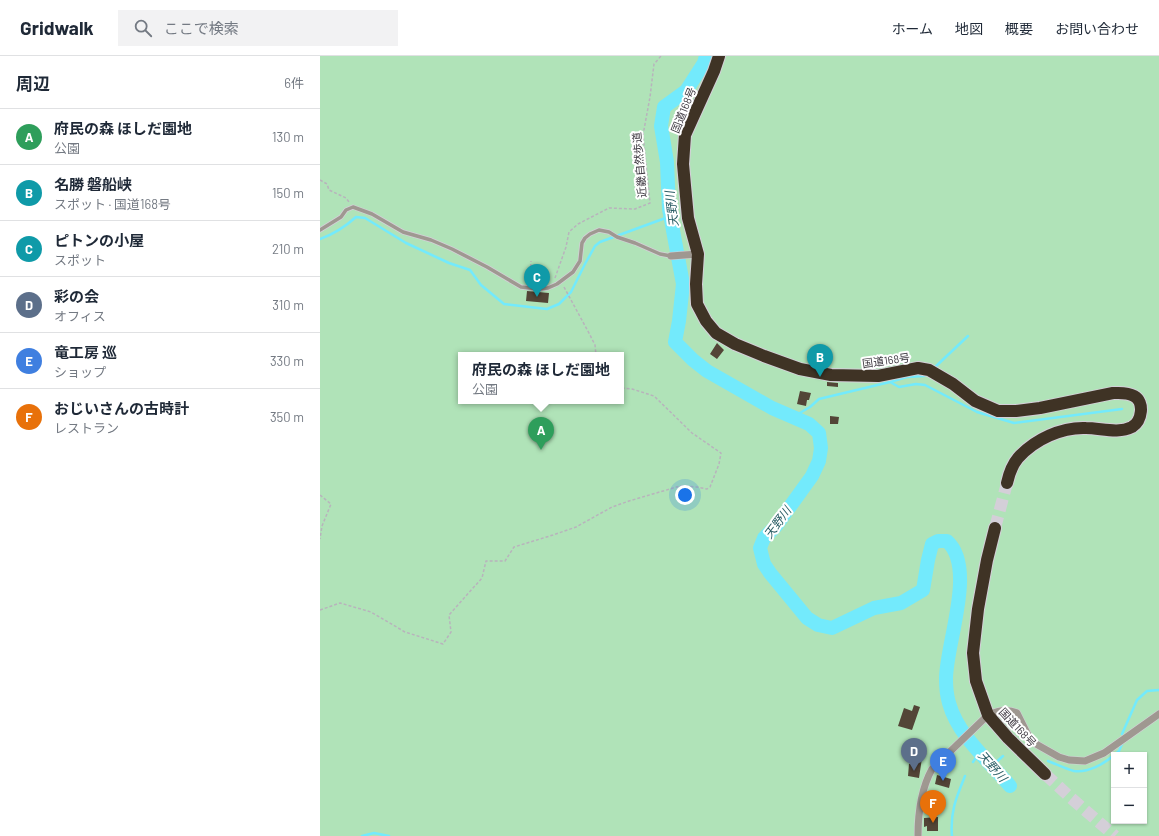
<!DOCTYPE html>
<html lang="ja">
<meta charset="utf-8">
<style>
body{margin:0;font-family:Barlow,"Noto Sans JP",sans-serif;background:#f2f2f3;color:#1f2937}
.controls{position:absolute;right:12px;bottom:12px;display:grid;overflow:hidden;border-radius:0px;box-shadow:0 1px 3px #0004}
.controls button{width:36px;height:36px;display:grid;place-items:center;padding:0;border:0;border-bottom:1px solid #e0e1e3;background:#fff;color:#1f2937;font:20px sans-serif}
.you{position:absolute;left:365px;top:439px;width:14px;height:14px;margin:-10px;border:3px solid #fff;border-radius:50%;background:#1a73e8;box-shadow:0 0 0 6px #1a73e833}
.badge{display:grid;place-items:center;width:26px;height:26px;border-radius:50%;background:#111827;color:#fff;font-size:13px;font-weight:700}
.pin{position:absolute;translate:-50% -33px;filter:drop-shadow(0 1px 2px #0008)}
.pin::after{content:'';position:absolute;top:21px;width:14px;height:12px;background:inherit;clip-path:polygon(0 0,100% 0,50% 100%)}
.popup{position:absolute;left:138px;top:296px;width:166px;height:52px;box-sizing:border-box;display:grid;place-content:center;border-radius:0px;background:#fff;filter:drop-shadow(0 1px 3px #0005);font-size:13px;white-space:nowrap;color:#747a83}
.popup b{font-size:15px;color:#1f2937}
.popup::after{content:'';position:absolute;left:50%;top:100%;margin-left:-8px;border:8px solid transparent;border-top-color:#fff}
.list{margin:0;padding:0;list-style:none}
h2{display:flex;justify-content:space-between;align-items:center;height:52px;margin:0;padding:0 16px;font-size:17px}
h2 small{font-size:13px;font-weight:400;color:#747a83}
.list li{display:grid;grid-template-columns:26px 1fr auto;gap:12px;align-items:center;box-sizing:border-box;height:56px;padding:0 16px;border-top:1px solid #e0e1e3}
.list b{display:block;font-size:15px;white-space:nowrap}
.list p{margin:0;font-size:13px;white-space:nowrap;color:#747a83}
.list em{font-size:13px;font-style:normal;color:#747a83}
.icon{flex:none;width:22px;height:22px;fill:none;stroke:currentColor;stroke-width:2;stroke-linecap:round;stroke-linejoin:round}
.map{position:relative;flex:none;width:839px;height:780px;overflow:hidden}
header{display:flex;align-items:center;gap:24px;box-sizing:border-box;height:56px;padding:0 20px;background:#fff;border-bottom:1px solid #e0e1e3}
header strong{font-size:19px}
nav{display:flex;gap:22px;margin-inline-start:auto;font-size:14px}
.search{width:280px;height:36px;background:#f2f2f3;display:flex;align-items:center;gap:10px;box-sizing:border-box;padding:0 14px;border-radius:0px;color:#747a83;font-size:15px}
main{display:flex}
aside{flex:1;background:#fff}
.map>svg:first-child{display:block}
.green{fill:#b0e3b8;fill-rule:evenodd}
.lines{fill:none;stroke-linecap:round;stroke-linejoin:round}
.stream{stroke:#73eafc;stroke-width:2.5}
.river{stroke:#73eafc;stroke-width:14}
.building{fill:#534537}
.highway-tunnel{stroke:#d4cfd8;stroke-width:12;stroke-dasharray:12 6;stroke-linecap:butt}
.lane-casing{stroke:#d4cfd8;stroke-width:5}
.street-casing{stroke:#d4cfd8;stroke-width:8}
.highway-casing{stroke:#d4cfd8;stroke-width:14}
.path{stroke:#b8b3bc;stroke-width:1.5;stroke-dasharray:3 2;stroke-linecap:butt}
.lane{stroke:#9f9891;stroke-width:3.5}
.street{stroke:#9f9891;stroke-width:7}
.highway{stroke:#3f3325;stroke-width:12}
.labels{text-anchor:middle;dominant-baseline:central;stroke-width:4;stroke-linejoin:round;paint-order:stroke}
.street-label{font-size:11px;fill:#3f3a42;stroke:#fff}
.water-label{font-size:12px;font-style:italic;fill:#2a5d65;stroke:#fff}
</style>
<header>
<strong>Gridwalk</strong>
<div class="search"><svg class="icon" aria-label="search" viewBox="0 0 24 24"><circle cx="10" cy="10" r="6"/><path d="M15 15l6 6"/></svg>ここで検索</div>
<nav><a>ホーム</a><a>地図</a><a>概要</a><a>お問い合わせ</a></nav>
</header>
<main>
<aside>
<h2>周辺<small>6件</small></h2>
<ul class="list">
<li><span class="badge" style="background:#2e9e5b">A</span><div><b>府民の森 ほしだ園地</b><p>公園</p></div><em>130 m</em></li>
<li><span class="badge" style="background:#0f9aa8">B</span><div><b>名勝 磐船峡</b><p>スポット · 国道168号</p></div><em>150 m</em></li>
<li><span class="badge" style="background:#0f9aa8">C</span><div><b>ピトンの小屋</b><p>スポット</p></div><em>210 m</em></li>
<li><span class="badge" style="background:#5c6f8a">D</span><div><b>彩の会</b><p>オフィス</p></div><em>310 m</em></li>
<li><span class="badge" style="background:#3f7fe0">E</span><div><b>竜工房 巡</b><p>ショップ</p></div><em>330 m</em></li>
<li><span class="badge" style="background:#e8710a">F</span><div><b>おじいさんの古時計</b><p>レストラン</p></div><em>350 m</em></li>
</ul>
</aside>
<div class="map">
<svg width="839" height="780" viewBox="0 0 839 780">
<rect width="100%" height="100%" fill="#f9f4fd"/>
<path class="green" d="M0 0H839V780H0ZM141 299H301V345H141ZM794 699H824V765H794Z"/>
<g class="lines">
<path class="stream" d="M0 183C14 178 25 171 36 161L45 162 86 187 129 207 150 214 161 229 184 248 227 253 239 248 251 236 265 208 275 190 280 186 351 160
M614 312 648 280
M570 326 579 331 596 328 605 329 657 356 694 367 802 353
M473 361 490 351 499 343 570 326 587 321 604 320 607 318
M802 678 817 644 827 635 839 634
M794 699 799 695 802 688
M728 705C736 708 746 713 754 715 768 717 784 708 794 699
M653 706 660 696
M673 709 683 700
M42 780 54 777 69 780
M632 780C630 756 636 742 645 720"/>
<path class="river" d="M386 0 384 7 366 35 344 51 341 70 347 106 349 153 363 228 359 265 355 286 373 304 387 315 452 352 489 368 499 377 501 392 499 405 492 420 456 470 444 482 440 492 444 508 450 517 487 562 498 569 512 572 554 552 581 547 603 534 608 504 612 488 618 485H627C657 512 626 587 626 623 626 631 627 640 629 647 638 680 669 705 690 730"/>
</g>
<path class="building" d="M207 235 229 237 228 247 206 245Z
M397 287 404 294 397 303 390 298Z
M507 326 518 327V331L507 330Z
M480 335 491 337 489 344H487L486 350 477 348Z
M510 360 519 361 518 368H510Z
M594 649 600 651 592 674 578 670 584 652 592 655Z
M593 701 602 702 599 722 588 720 589 708H592Z
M617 719 631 723 629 732 615 728Z
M618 761V775H607V770L604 771V762Z"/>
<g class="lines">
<path class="highway-tunnel" d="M675 472 687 427
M725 718 751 742 795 780"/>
<defs>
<path id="lane" d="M0 174 21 161 26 154 33 151 52 158 83 176 111 184 132 193 167 211 201 231 219 233 228 232 237 228 253 216 260 205 262 187 265 182 270 178 279 174 289 176 297 181 315 187 340 198 351 200"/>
<path id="street" d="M351 200 378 198
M598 780C598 757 601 733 612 713L668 659C679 655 686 652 697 657L709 681 716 688 739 701 749 704 765 705 784 697 839 658"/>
<path id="highway" d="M399 0 394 15 365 79 363 108 368 162 378 198 376 228 377 248 386 265 396 277 415 288 444 300 480 313 511 319 558 320 598 312 609 314 633 328 655 345 678 355H696L720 352 793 337C800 337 807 336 814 340 825 346 822 365 812 371 798 378 781 372 766 372 742 371 715 383 698 402 692 409 689 418 687 427
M675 472 667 504 658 553 653 597 656 625 668 659 688 682 725 718"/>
</defs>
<use href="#lane" class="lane-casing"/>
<use href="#street" class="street-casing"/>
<use href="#highway" class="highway-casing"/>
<path class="path" d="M0 124 7 128 9 134 26 142 29 146
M235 222 246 191 249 176 258 168 289 152 315 153 330 147 323 79 330 41 334 8 341 0
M210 226 211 205
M244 231 270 279 275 289 276 299
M0 439 11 448 2 470 0 483
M0 554 20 547 51 556 85 576 123 588 131 576 129 559 162 522 166 505H185L194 491 233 479 256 471 292 451 309 445 360 430 377 431 387 433 390 431 399 408 401 397 372 377 334 340 312 333 301 332"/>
<use href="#lane" class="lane"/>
<use href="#street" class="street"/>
<use href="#highway" class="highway"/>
</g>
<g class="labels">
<g class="street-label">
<text transform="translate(363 54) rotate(-68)">国道168号</text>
<text transform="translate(319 109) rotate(-95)">近畿自然歩道</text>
<text transform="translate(566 304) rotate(-8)">国道168号</text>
<text transform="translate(698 671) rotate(47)">国道168号</text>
</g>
<g class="water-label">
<text transform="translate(351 153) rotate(-97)">天野川</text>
<text transform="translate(457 466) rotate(-53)">天野川</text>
<text transform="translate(673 710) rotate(49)">天野川</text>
</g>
</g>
</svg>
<div class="controls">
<button>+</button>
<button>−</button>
</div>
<div class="you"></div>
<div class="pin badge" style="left:221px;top:394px;background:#2e9e5b">A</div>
<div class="popup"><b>府民の森 ほしだ園地</b>公園</div>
<div class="pin badge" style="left:500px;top:321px;background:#0f9aa8">B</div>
<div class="pin badge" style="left:217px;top:241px;background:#0f9aa8">C</div>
<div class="pin badge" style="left:594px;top:715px;background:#5c6f8a">D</div>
<div class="pin badge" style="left:623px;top:725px;background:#3f7fe0">E</div>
<div class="pin badge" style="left:613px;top:767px;background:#e8710a">F</div>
</div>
</main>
